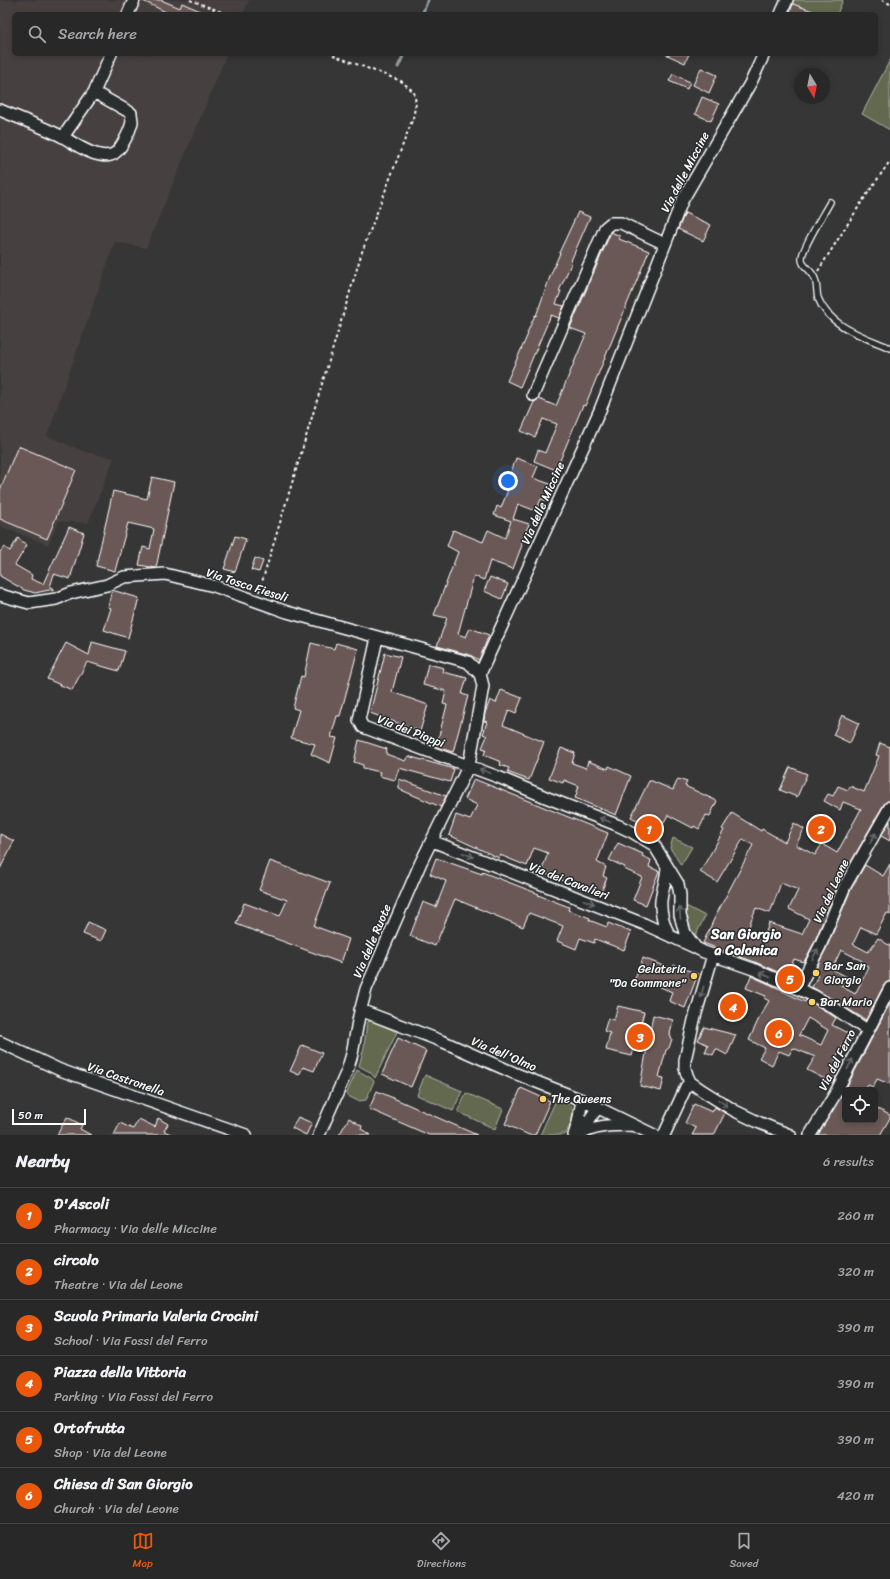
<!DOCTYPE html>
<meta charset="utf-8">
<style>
body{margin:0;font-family:Sriracha,sans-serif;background:#353434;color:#f1f3f6}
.controls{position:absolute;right:12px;bottom:12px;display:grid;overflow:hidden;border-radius:6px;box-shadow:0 2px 6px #0003}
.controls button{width:36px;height:36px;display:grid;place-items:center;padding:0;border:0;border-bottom:1px solid #454445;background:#292828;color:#f1f3f6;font:20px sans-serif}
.compass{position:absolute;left:794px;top:68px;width:36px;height:36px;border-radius:50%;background:#292828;box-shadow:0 2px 6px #0003;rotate:170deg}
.scale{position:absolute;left:12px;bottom:10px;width:74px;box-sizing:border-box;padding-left:4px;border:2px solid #fff;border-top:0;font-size:11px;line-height:14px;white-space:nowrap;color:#fff;-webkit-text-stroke:3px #2a2d2e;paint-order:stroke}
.you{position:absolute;left:508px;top:481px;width:14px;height:14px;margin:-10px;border:3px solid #fff;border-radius:50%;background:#1a73e8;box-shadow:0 0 0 6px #1a73e833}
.badge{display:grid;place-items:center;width:26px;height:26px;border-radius:50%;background:#ea580c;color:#fff;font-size:13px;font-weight:700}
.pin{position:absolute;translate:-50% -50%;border:2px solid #fff;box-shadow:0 1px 4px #0006}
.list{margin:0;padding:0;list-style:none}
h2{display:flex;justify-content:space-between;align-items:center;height:52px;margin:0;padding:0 16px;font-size:17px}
h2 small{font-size:13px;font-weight:400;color:#a5a6a8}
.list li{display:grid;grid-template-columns:26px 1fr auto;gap:12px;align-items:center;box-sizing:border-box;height:56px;padding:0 16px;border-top:1px solid #454445}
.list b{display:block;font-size:15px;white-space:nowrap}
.list p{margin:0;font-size:13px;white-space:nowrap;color:#a5a6a8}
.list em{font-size:13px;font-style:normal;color:#a5a6a8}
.icon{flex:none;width:22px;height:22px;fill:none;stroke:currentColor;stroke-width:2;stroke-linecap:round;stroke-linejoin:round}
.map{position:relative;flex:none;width:890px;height:1135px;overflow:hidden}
.search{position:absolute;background:#292828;box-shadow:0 2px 6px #0003;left:12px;right:12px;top:12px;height:44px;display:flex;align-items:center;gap:10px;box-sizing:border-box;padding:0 14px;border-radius:6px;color:#a5a6a8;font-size:15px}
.sheet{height:388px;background:#292828}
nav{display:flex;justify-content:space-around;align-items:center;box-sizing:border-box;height:56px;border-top:1px solid #454445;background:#292828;font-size:11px;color:#a5a6a8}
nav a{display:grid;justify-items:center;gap:2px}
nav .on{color:#ea580c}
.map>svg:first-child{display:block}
.built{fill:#474040}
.green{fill:#62694f;stroke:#b0b4a7}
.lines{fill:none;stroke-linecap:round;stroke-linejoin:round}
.stream{stroke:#90a1a6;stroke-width:3}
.building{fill:#6b5957;stroke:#fff;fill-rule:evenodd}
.service-casing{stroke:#fff;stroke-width:8}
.minor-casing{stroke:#fff;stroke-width:14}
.path{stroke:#fff;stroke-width:2;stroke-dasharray:3 3;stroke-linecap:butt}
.service{stroke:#2a2d2e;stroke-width:5.5}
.minor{stroke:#2a2d2e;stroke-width:11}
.oneway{stroke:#6a6c6d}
.poi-dot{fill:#ffd166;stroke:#2a2d2e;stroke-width:1.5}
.labels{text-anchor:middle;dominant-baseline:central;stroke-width:3;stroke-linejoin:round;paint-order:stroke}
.street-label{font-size:12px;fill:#fff;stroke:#2a2d2e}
.poi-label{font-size:12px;fill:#fff;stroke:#2a2d2e;text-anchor:start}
.quarter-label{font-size:14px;font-weight:bold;fill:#fff;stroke:#2a2d2e}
</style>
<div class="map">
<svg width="890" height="1135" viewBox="0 0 890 1135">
<rect width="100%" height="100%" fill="#373636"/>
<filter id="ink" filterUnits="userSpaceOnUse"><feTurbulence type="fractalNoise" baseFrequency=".025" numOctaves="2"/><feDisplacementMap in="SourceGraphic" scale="8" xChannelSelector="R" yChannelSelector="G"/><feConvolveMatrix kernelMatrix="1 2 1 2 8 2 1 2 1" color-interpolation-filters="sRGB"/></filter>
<g filter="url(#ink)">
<path class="built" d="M0 0H249L243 14H14V54H227L146 248 115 242 47 436 85 452 114 458 88 523 59 521 48 545 0 526Z"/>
<path class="green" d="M790 0H843L837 14H796L786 10Z
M890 60V130L862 114Z
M673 838 692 847 681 865 670 848Z
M686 906 705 916 695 937C689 928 684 917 686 906Z
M369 1021H372L397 1032 375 1078 370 1072 359 1066 364 1047 367 1023Z
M357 1070 371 1078 374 1081 366 1100 358 1101 346 1095Z
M425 1075 462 1091 453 1111 417 1095Z
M466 1093 503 1109 495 1129 458 1112Z
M557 1098 571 1105C576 1115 570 1125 565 1135L562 1133 561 1135H540Z"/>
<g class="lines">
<path class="stream" d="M422 14 428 0
M398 67 404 54"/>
</g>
<path class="building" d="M141 0H161L180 8 182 3 207 14H170Z
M793 4 818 13 817 14H796L790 12Z
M665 54H689L685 63Z
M701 68 717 75 709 93 693 85Z
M673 74 690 82 687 89 669 81Z
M702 97 719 104 711 121 695 114Z
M578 212 590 217 570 263 571 264 559 291H561L556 304 564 306 559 318 551 315 520 387 507 381 528 334 527 333 535 315 536 316 551 274 560 253H559Z
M685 213 711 225 703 241 678 229Z
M611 232 620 236 619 239 649 251 585 406 583 405 556 470 534 461 538 450 545 453 557 424 543 419 535 437 521 431 534 402 539 399 556 406 586 334 570 328Z
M18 446 76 470 47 539 0 519V490Z
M516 458 538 466 533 478 553 485 547 501 541 499 536 511 518 504 513 519 529 524 521 544 522 545 513 569 490 561 484 580 474 576 458 634 466 637 470 628 489 635 479 660 470 655 437 646 447 618 434 615 458 552 447 546 453 530 483 542 488 530 505 538 511 521 494 515 497 506 501 508 511 482 508 481Z
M152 477 174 482 156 568 139 565 143 547 150 549 154 529 128 523 115 571 96 566 113 491 147 499Z
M69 527 84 533 70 579 54 574 50 587 54 589 35 593 24 590 0 576V552L4 547 10 551 18 538 27 545 15 565 32 575 31 579 43 584Z
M235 536 246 539 235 572 224 569Z
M255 558 263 561 259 572 251 570Z
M490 577 508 584 502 599 484 591Z
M112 590 139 598 128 638 104 630 111 608 108 607Z
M92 642 125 651 119 671 87 662 72 690 47 679 66 643 89 655Z
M311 643 334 649 336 643 358 649 340 716H337L331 737 337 738 330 763 311 754 315 744 291 738 299 710 293 708 301 676 304 677Z
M385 653 401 657 392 692 428 705 420 731 370 713Z
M428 664 444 668 443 672 467 678 462 694 468 696 453 752 436 747 447 705 443 704 446 691 423 685Z
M501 690 522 698 516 713 509 710 503 725 544 742 529 780 507 772 509 768 500 765 501 762 484 755 486 749 482 748 487 736 483 734 487 722 484 721 485 713 490 700 496 703Z
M842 715 859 723 850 743 833 735Z
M359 740 387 749 386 754 405 761 408 756 454 769 450 782 399 768 395 780 379 776 380 772 363 768V765L354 762Z
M880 743 890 747V800L884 804 839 883 814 943 804 962 794 959 787 976 755 962 703 943 715 917 753 845 743 839 717 882 700 872 724 830 722 829 732 813 761 831 762 829 785 842 794 823 804 829 796 845 815 855 822 844 837 853 861 809 843 802 840 810 824 801 828 794 833 796 838 786 848 790 850 786 864 792 879 756 876 755ZM781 883 798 890 789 909 809 919 802 934 769 923 763 941 748 936 750 923 756 908 770 913Z
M561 748 575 753 572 763 586 768 588 761 608 769 609 766 631 776 616 815 575 798 579 786 564 780 563 783 549 778Z
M790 767 807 774 797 797 780 790Z
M399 779 446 796 441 807 399 789Z
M474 779 608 833 597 862 606 867 603 876 607 878 600 895 541 872 548 853 534 848 527 866 500 855 499 858 449 835 456 815 470 820 477 805 465 799Z
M678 779 687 782 685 786 717 801 710 816 706 815 699 829 694 826 693 828 668 815 659 831 631 817 649 781H652L673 790Z
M890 821V841L881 836Z
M0 834 14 841 0 869Z
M618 843 643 854 642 856 651 860 649 867 659 871 646 905 633 900 642 877 624 869 625 867 609 860Z
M436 858 482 874V872L539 894 538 895 569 907 568 910 590 918 589 920 607 927 608 923 631 932 624 950 595 939 594 943 580 938 576 949 557 941 563 926 529 913 523 927 455 899 435 946 410 936 423 902 436 907 446 881 430 874Z
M270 861 330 883 314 926 349 939 341 963 236 924 244 903 280 916 287 900 259 890Z
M890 864V915L887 913 876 934 861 927 853 944 868 952 878 938 890 946V981L884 985 866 1020 812 987 818 976 813 974 826 949 851 889 865 865 883 876ZM841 950 862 961 861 962 869 967 855 994 841 986 847 977 832 969Z
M88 922 106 930 101 941 83 934Z
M643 958 672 969 674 965 698 974 685 1008 669 1001 672 992 651 983 650 987 634 981Z
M751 976 782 990V991L805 1002 806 1000 811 1002 827 1012 836 1018 832 1025 853 1036 849 1043 845 1041 835 1060 839 1062 835 1070 839 1072 833 1083 807 1070 815 1057 793 1048 789 1055 779 1051 772 1065 759 1058 765 1048 749 1040 761 1014 769 1001 764 998 766 996 746 988ZM808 1018 828 1030 821 1045 799 1035Z
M890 1003V1084L877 1079 873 1087 868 1085 865 1090H845Z
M618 1006 644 1012 632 1056 606 1050 610 1033 604 1031 608 1018 614 1020Z
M653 1015 673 1020 670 1034 672 1039 669 1048 666 1050 659 1077 664 1078 661 1091 640 1086Z
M704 1027 736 1035 727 1055 716 1049 713 1055 705 1052 708 1045 698 1040Z
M398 1038 426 1051 411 1087 382 1074Z
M302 1045 322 1053 314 1071 303 1067 299 1075 290 1071Z
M521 1088 550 1101 535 1135H529L505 1124Z
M377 1091 400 1101 477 1135H429L369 1109Z
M843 1093 845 1094V1120H875V1108L890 1115V1118L880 1135H818Z
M694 1104 712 1112 715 1107 725 1113 714 1135H692L696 1128 685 1123Z
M67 1117 82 1125 80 1129 91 1135H57Z
M298 1117 312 1123 306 1135 292 1128Z
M158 1118 168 1124 164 1131 173 1135H114L120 1123 133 1129 139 1119 155 1127Z
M349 1118 362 1126 361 1129 371 1135H339Z"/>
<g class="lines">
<defs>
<path id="service" d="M830 202C823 215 804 245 802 257 801 266 809 268 813 275 818 282 816 291 818 298 829 327 865 337 890 348"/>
<path id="minor" d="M128 14 134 0
M781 14 787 0
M0 110C21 119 43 127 63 137 75 144 96 159 111 155 120 153 130 131 132 122 132 119 131 116 131 113L94 92
M63 137 94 92 111 54
M533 395 605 228 611 223H621L665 244
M0 595 29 603 56 599 71 593 107 585 124 577 165 574 214 586 287 612 468 662 480 674
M377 638 359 720 363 727 498 777 548 798 617 825 632 832 654 845 678 884 680 895V915L685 933 696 948 704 952 753 969 814 996 831 1006 867 1030
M432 841 644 924 694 947
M667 866C667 878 662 889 661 901 660 913 664 925 669 935
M713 955 694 1020 685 1060V1068L687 1075 690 1082 703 1091 735 1111 760 1123 790 1135
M798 989 820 946 845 886 890 807
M360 1010 444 1042 514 1073 582 1100 654 1135
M0 1042 60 1070 246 1135
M319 1135 347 1071 352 1054 359 1016 366 989 421 862 469 765 483 686 480 674 600 410 682 201 751 82 764 54
M574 1135 578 1123 582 1100
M579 1135 598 1107
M580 1135C594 1124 617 1126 634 1125
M664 1135 686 1087 690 1082
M810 1135 834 1096 890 988"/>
</defs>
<use href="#service" class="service-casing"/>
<use href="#minor" class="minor-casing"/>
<path class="path" d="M190 0 227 14
M882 0 890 4
M818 271 861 203 890 161
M259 592 362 252 413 118 416 103 414 92 401 81 330 54"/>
<use href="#service" class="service"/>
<use href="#minor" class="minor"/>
</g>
<defs><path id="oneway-shaft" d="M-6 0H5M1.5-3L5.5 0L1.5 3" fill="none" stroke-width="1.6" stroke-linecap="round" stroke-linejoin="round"/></defs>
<g class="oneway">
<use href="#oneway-shaft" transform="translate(485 771) rotate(-159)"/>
<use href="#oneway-shaft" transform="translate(605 820) rotate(-159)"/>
<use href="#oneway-shaft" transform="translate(873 838) rotate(-60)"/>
<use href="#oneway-shaft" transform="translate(468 855) rotate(21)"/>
<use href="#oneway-shaft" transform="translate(589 902) rotate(21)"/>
<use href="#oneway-shaft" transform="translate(680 913) rotate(-94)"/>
<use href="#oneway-shaft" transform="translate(815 954) rotate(-63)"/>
<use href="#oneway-shaft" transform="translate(765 975) rotate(-156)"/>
<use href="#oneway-shaft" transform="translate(702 992) rotate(106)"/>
<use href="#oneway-shaft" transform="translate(850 1064) rotate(-63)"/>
<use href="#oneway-shaft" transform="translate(723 1103) rotate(34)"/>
</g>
</g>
<g class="poi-dot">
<circle cx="816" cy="973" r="4"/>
<circle cx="694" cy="976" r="4"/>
<circle cx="812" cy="1002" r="4"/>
<circle cx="543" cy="1099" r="4"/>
</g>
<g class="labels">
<g class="street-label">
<text transform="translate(685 172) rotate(-62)">Via delle Miccine</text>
<text transform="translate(543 503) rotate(-66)">Via delle Miccine</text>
<text transform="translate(247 585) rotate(18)">Via Tosca Fiesoli</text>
<text transform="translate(411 731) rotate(21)">Via dei Pioppi</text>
<text transform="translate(569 881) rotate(21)">Via dei Cavalieri</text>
<text transform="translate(831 891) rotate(-65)">Via del Leone</text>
<text transform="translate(372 941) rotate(-67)">Via delle Ruote</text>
<text transform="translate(504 1054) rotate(23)">Via dell'Olmo</text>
<text transform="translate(837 1060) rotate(-63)">Via del Ferro</text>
<text transform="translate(126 1079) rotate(19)">Via Castronella</text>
</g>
<g class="poi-label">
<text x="824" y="966">Bar San<tspan x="824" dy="14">Giorgio</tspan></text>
<text x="686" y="969" text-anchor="end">Gelateria<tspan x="686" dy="14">"Da Gommone"</tspan></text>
<text x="820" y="1002">Bar Mario</text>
<text x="551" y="1099">The Queens</text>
</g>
<g class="quarter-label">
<text x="746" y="934">San Giorgio<tspan x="746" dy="16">a Colonica</tspan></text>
</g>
</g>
</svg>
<div class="controls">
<button><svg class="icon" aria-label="locate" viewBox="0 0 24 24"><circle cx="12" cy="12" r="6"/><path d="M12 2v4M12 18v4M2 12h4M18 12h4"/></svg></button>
</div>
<svg class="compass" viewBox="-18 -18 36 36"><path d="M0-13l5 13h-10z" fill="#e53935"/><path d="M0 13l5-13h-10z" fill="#a5a6a8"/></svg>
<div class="scale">50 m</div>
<div class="you"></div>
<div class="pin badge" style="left:649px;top:829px">1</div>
<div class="pin badge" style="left:821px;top:829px">2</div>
<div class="pin badge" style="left:640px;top:1037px">3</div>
<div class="pin badge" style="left:733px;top:1007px">4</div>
<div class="pin badge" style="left:790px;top:979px">5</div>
<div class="pin badge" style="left:779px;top:1033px">6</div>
<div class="search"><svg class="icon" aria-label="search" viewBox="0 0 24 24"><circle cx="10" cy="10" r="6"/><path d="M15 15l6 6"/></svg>Search here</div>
</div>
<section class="sheet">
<h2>Nearby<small>6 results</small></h2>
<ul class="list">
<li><span class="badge">1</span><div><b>D'Ascoli</b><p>Pharmacy · Via delle Miccine</p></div><em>260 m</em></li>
<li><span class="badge">2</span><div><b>circolo</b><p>Theatre · Via del Leone</p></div><em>320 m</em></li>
<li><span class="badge">3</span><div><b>Scuola Primaria Valeria Crocini</b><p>School · Via Fossi del Ferro</p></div><em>390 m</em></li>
<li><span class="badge">4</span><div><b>Piazza della Vittoria</b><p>Parking · Via Fossi del Ferro</p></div><em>390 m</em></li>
<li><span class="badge">5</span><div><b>Ortofrutta</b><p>Shop · Via del Leone</p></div><em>390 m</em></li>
<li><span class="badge">6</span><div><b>Chiesa di San Giorgio</b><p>Church · Via del Leone</p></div><em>420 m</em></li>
</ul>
</section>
<nav>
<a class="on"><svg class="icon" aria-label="map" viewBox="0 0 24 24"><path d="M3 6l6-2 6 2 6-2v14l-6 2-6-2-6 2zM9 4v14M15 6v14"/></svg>Map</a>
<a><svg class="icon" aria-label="directions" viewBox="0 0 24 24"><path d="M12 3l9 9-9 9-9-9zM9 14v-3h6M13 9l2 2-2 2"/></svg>Directions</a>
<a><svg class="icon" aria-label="saved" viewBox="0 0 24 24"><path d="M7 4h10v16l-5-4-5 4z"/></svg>Saved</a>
</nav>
